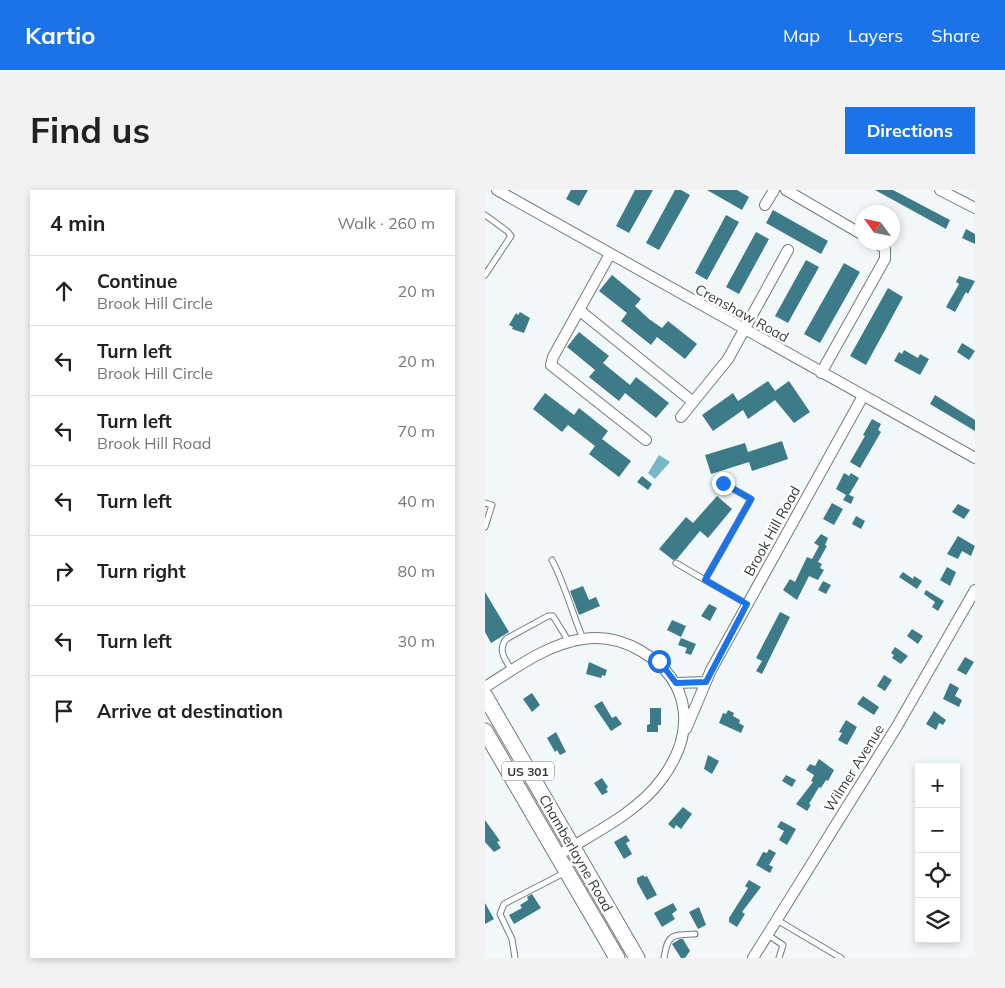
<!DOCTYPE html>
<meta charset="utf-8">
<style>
body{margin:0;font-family:Mulish,sans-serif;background:#f2f2f2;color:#202124}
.controls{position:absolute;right:15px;bottom:15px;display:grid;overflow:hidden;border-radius:0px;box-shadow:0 2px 8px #0003}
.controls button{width:45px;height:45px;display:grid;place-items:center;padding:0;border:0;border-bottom:1px solid #e0e0e0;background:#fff;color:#202124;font:25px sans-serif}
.compass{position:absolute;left:370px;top:15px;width:45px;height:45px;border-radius:50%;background:#fff;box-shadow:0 2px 8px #0003;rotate:303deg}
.stop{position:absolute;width:15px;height:15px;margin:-11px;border:4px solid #1a73e8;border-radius:50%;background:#fff}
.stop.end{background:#1a73e8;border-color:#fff;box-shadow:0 1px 5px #0008}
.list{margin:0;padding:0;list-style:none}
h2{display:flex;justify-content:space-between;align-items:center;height:65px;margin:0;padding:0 20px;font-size:21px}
h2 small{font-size:16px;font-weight:400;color:#757577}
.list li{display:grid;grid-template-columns:32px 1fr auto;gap:15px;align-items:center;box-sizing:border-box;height:70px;padding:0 20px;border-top:1px solid #e0e0e0}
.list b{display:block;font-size:19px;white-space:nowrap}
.list p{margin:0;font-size:16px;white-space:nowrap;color:#757577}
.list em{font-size:16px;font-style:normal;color:#757577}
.icon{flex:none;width:28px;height:28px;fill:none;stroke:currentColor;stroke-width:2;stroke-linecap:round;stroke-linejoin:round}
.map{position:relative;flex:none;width:490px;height:768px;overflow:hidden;border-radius:0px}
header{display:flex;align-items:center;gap:30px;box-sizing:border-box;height:70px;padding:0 25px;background:#1a73e8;color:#fff}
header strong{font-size:24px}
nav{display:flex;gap:28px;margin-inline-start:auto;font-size:18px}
.intro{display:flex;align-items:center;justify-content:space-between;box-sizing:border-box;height:120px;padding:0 30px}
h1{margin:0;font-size:35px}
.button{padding:12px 22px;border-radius:0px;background:#1a73e8;color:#fff;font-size:18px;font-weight:700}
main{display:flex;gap:30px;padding:0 30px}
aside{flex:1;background:#fff;border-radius:0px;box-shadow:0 2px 8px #0003}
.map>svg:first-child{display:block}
.water{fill:#78b7c6}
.building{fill:#3d7b89}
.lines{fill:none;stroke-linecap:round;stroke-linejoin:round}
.service-casing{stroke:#757a7c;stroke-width:7}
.minor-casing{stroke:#757a7c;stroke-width:12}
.primary-casing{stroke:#757a7c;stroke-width:17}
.service{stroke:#fff;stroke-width:5}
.minor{stroke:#fff;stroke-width:10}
.primary{stroke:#fff;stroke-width:15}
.route{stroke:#1a73e8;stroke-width:6}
.labels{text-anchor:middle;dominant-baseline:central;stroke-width:5;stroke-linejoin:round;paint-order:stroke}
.shield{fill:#fff;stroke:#737474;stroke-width:1}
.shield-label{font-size:12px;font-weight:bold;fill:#373939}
.street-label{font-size:14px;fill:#373939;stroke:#fff}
</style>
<header>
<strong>Kartio</strong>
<nav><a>Map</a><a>Layers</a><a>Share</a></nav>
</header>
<div class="intro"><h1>Find us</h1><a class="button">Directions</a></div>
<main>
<aside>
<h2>4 min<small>Walk · 260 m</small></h2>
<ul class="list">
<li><svg class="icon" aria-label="ahead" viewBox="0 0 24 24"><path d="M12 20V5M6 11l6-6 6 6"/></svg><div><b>Continue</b><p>Brook Hill Circle</p></div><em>20 m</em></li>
<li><svg class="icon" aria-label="left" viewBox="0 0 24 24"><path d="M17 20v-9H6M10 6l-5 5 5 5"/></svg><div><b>Turn left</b><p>Brook Hill Circle</p></div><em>20 m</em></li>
<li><svg class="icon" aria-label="left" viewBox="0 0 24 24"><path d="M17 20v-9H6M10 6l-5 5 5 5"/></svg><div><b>Turn left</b><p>Brook Hill Road</p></div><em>70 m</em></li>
<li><svg class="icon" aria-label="left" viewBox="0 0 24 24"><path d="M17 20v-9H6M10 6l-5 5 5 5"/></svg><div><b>Turn left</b></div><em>40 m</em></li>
<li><svg class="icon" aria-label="right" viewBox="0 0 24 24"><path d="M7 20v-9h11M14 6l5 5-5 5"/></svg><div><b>Turn right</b></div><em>80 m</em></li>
<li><svg class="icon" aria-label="left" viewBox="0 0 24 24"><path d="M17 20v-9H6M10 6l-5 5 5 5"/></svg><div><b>Turn left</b></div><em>30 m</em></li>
<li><svg class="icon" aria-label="arrive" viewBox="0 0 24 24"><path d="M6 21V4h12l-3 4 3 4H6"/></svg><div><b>Arrive at destination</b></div></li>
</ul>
</aside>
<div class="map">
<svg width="490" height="768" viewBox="0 0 490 768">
<rect width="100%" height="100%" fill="#f2f8f9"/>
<path class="water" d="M174 265 185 272 170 289 163 283Z"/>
<path class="building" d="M86 0H103L94 16 81 9Z
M150 0H168L144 43 131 36Z
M190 0H196L205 5 174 60 161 53Z
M222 0H252L264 7 257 20Z
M390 0H408L465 30 461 39Z
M288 20 343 51 336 64 281 33Z
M241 25 254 32 222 90 210 83Z
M481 39 490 44V54L477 48Z
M271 42 284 49 254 104 241 97Z
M321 70 334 77 303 133 290 126Z
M359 73 375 82 335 153 319 144Z
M127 85 156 109 150 116 164 129 177 138 183 131 212 154 200 169 172 147 166 155 136 131 142 123 114 101Z
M474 86 490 91 483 104 481 102 470 122 461 117 474 94 471 92Z
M403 98 418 107 381 175 365 166Z
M35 122 45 128 39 143 27 139 28 137 24 135 31 123 33 125Z
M94 142 124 166 118 173 145 195 151 187 184 213 171 228 140 203 134 211 104 187 110 180 82 157Z
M477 153 490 161 484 170 472 162Z
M419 160 433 168 435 164 444 169 435 185 409 171 414 162 417 164Z
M283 191 290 201 304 191 325 222 309 233 290 210 263 229 258 220 228 241 217 225 248 203 253 211Z
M60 203 89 225 94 218 123 241 117 249 146 271 134 287 104 264 110 256 83 235 77 242 48 219Z
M450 205 490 230V241L445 214Z
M387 229 396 234 393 240 396 242 375 278 365 272 380 246 378 245Z
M297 251 303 269 267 281 264 272 226 284 220 265 260 253 263 262Z
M359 283 364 286 366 283 374 288 364 305 369 307 366 314 358 310 361 305 351 299Z
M157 286 167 294 163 300 152 292Z
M232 306 247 319 223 348 215 341 192 369 188 370 174 359 201 327 208 333Z
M347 313 358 319 349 335 338 329Z
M473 314 485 320 479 329 467 322Z
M371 326 380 331 376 339 367 334Z
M336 344 343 348 340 355 342 356 333 372 337 374 335 378 339 380 333 390 324 386 312 410 298 400 305 389 310 392 322 367 327 369 334 356 329 353Z
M473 346 490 356 486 366 477 361 473 369 462 364Z
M462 377 471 382 465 396 455 390Z
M418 382 428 389 429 386 437 391 432 399 414 387Z
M338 391 346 395 341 404 333 400Z
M98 396 104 410 111 407 115 416 94 425 85 401Z
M441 400 459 411 453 421 447 417 450 412 439 404Z
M0 402 24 442 6 453 0 442Z
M224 414 232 418 225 431 216 426Z
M295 422 305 427 277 484 271 481 277 471 271 468Z
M187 430 201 436 196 447 182 440Z
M427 439 438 446 433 454 422 446Z
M196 448 211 454 206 465 200 463 202 458 193 455Z
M410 457 423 466 416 474 407 468 409 465 406 463Z
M480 467 489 472 481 485 472 480Z
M104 472 122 480 120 486 117 485 116 488 101 484Z
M399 485 407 490 400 501 392 496Z
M465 493 474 498 470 506 477 510 474 517 458 509Z
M47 503 55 515 47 522 38 509Z
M378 506 394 517 389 525 372 514Z
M117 511 127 528 131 526 137 534 126 541 109 516Z
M165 518H176V535H173V542H162V535L165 534Z
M243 520 249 523 248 526 255 530 254 533 259 536 256 543 234 533 238 523 241 524Z
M449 521 461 530 458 535 454 533 451 540 441 534Z
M361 530 372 537 362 555 353 550 357 543 354 542Z
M71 542 81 562 75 565 72 560 70 562 62 548Z
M223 565 234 571 227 584 219 579Z
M334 569 349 580 343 591 341 590 336 598 334 597 324 614 326 615 322 621 311 614 328 592 326 591 329 585 321 580 325 574 330 576Z
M301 585 311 590 307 597 297 591Z
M117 588 123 597 121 599 123 602 117 605 109 593Z
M198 617 207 624 196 639 191 635 189 639 183 634Z
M0 630 15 651 12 652 16 658 9 662 0 652Z
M296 631 311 639 302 655 294 650 299 641 292 637Z
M141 645 145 651 141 653 147 664 139 669 129 652Z
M284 659 291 663 284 675 288 677 285 683 271 675 278 662 282 663Z
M158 685 160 687 162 686 172 705 162 710 152 692V688Z
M264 690 276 697 257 722 260 724 252 737 244 732V728L263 698 260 696Z
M47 704 56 718 29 734 24 725 37 718 35 715 43 710 42 707Z
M0 713 9 729 0 734Z
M188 713 192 720 187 724 190 729 177 737 169 723Z
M214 717 221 735 213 739 204 722Z
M195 749H198L205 761 200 768H196L187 754Z"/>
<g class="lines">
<defs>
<path id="service" d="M0 25 22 41 26 46 0 85
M236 292 266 309 220 390 262 414
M0 313 7 315 0 337
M67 370C80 395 87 422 98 449
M191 373 220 390
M27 481C21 470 12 461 21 449L63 426H68L84 452
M292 730 356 768
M283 745 298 755 294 768
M30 768 27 749 15 724 19 714 81 682
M179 768C183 744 186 745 210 744"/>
<path id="minor" d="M12 0 490 268
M301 0 378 45
M455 0 490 18
M280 15 289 0
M125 64 68 167 66 175 161 250
M94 120 208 212
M336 183 400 69V59L391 52
M196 227 243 169 303 60
M191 493 221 492
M0 497C31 478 62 454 98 449 118 446 139 451 156 461 208 492 211 544 176 590 152 623 107 644 72 666
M201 539 226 480 378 206
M268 768 411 538 490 400"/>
<path id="primary" d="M0 506 152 768
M0 541 132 768"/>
</defs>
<use href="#service" class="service-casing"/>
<use href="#minor" class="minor-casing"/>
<use href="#primary" class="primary-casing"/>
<use href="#service" class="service"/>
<use href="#minor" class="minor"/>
<use href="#primary" class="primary"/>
</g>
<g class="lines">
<path class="route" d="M174 471 191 493 221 492 262 414 220 390 266 309 238 293"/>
</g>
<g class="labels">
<rect class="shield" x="17" y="571.5" width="52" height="19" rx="4"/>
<g class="shield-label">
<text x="43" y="581">US 301</text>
</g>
<g class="street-label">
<text transform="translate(257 123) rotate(29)">Crenshaw Road</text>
<text transform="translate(287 341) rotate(-61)">Brook Hill Road</text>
<text transform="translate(369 578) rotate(-58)">Wilmer Avenue</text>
<text transform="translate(91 663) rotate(60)">Chamberlayne Road</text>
</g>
</g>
</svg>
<div class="controls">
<button>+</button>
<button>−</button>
<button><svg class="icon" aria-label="locate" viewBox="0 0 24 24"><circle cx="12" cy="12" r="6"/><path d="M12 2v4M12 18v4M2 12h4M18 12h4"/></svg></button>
<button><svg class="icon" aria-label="layers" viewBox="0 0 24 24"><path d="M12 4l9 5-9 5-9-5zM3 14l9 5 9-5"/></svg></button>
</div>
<svg class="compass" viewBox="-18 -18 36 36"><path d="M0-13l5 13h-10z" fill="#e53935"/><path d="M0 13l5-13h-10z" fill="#757577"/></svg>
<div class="stop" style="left:174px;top:471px"></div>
<div class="stop end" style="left:238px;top:293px"></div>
</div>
</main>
